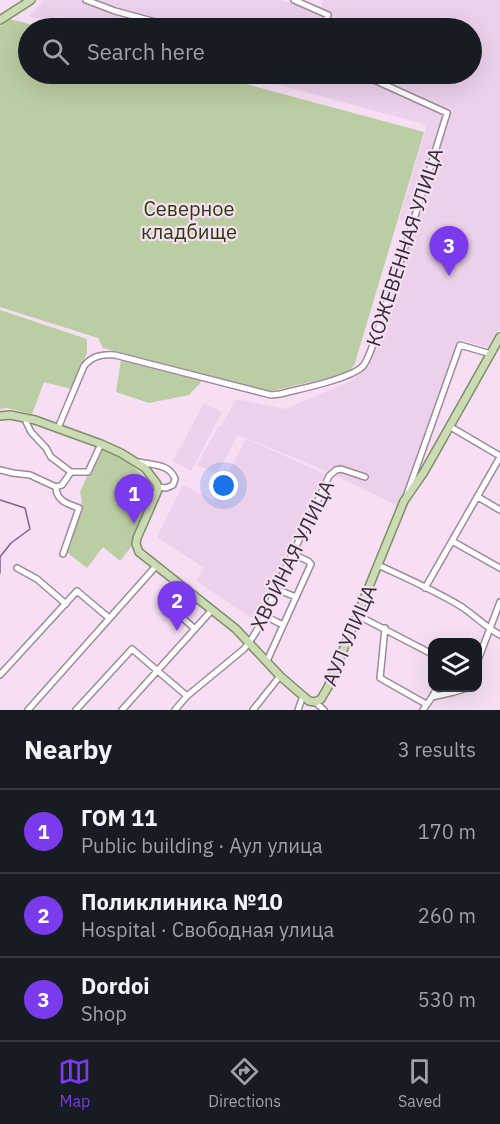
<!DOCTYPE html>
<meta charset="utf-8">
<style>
body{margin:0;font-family:"IBM Plex Sans",sans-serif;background:#20242c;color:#f1f3f6}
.controls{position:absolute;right:18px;bottom:18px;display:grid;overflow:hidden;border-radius:12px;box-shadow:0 6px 24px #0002}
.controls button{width:54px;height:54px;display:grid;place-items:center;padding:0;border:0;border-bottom:2px solid #363941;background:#171b24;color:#f1f3f6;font:30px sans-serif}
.you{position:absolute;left:224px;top:486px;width:21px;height:21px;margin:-15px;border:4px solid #fff;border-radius:50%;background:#1a73e8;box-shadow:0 0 0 9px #1a73e833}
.badge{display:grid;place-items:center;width:39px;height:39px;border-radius:50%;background:#7c3aed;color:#fff;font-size:20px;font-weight:700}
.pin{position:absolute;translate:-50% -50px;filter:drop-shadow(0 2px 3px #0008)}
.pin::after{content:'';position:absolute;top:32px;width:21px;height:18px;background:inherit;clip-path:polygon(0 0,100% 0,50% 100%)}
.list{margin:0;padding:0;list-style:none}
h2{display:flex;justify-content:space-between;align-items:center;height:78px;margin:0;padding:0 24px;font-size:26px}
h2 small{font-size:20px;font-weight:400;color:#9ea1a6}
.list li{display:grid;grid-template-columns:39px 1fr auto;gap:18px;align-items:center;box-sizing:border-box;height:84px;padding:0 24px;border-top:2px solid #363941}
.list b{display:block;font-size:22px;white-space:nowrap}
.list p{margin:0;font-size:20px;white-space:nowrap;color:#9ea1a6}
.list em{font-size:20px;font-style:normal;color:#9ea1a6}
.icon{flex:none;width:33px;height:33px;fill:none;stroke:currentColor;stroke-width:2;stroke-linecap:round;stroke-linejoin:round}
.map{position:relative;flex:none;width:500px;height:710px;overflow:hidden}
.search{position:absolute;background:#171b24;box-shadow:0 6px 24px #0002;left:18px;right:18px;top:18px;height:66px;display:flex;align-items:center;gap:15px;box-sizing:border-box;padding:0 21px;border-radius:33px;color:#9ea1a6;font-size:22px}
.sheet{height:330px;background:#171b24}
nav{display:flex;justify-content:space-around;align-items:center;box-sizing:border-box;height:84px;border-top:2px solid #363941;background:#171b24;font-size:16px;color:#9ea1a6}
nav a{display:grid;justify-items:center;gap:3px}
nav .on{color:#7c3aed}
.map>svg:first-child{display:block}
.built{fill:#ecd1ea}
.green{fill:#bbcda2}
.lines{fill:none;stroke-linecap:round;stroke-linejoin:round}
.stream{stroke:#885e85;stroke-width:1.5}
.minor-casing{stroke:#9f8a9d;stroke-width:8}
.major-casing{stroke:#808e66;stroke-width:10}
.minor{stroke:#fff;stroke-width:5}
.major{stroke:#cbdbb3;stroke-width:7}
.labels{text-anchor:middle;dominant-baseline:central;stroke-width:4.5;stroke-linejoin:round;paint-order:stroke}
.park-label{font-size:20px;fill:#2a3b05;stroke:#f6dff4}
.street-label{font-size:20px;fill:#342c34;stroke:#f6dff4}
</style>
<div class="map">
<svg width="500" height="710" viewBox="0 0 500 710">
<rect width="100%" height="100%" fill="#f6dff4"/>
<path class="built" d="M44 0H281L320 11 323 0H500V328L491 346 485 347 459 339 400 507 324 470 238 435 217 474 197 465 218 427 222 425 236 399 285 409 353 380 369 366 416 225 399 219 427 125 239 74H472V28H75L29 16Z
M204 403 222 412 191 471 173 461Z
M246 439 325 474 293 537 271 590 259 623 196 581 204 568 157 537 183 485 213 500Z"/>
<path class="green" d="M10 19 44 28H28V74H209L424 132 355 363 349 373 267 392 103 348 98 338 0 307V26Z
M0 310 87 339V353L71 389 44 382 32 414 7 408 0 409Z
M121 360 202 381 189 395 149 403 116 392Z
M100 448C123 458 139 468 154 489L153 495 133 544 120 561 103 547 87 568 65 551 82 502 80 492Z"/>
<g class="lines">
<path class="stream" d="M0 500 25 508 30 529 11 543 0 557V573"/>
<defs>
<path id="minor" d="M86 0 115 11 178 28
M294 0 328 15 323 28
M27 418 26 422 31 432 46 448 51 457 71 472
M449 426 500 456
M58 428 84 366C92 356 102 354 115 355L271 395 280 394C299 389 351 379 363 366 371 357 382 316 387 302 408 239 428 176 447 113L361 74
M139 462C153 465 170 464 175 479L173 485 166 488 158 487
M0 470 13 473 30 475 56 487 62 485 71 472H88L101 444
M56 487C56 501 68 504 79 508L63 554
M407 494 460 345 491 354
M478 497 500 510
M452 541 500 568
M378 565C406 578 436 591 462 607 475 616 486 627 500 635
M17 568 37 579 66 604
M180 585 167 601V604L195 629
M425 588 500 457
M276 589 296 597
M357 615 432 654
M265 616 283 625
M385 628 380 678 426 704
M478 660 500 602
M267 661 311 564 308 561 293 554
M0 675 77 591 109 618
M432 697 437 688
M315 702 324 710
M28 710 156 566
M76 710 132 649 187 696
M122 710 212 610
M175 710 187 696 244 649C260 630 268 607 278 584 295 548 313 512 329 476L336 470 341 469 365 477
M253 710 280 676
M298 710 303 696
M423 710 432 697 454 692 467 688"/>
<path id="major" d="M0 20 31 0
M0 416 10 415 35 420 101 444 121 453 145 468 157 484 158 490 137 538 136 544 139 552 236 629 280 676 309 701 315 702 321 699 328 687 404 501 424 472 500 337"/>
</defs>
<use href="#minor" class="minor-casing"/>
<use href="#major" class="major-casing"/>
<use href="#minor" class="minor"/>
<use href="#major" class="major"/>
</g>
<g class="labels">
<g class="park-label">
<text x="189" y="208">Северное<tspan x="189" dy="23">кладбище</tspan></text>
</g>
<g class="street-label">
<text transform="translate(404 247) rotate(-72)">КОЖЕВЕННАЯ УЛИЦА</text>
<text transform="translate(292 555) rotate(-64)">ХВОЙНАЯ УЛИЦА</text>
<text transform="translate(349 635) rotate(-67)">АУЛ УЛИЦА</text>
</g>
</g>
</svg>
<div class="controls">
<button><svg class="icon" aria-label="layers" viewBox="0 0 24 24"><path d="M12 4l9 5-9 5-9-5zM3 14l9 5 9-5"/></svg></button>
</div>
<div class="you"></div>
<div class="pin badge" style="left:134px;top:524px">1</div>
<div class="pin badge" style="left:177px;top:631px">2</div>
<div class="pin badge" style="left:449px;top:276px">3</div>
<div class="search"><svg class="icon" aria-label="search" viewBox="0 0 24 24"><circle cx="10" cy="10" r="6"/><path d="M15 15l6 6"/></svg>Search here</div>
</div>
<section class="sheet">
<h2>Nearby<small>3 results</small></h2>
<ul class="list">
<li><span class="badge">1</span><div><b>ГОМ 11</b><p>Public building · Аул улица</p></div><em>170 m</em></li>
<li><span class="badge">2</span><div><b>Поликлиника №10</b><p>Hospital · Свободная улица</p></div><em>260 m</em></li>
<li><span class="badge">3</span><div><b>Dordoi</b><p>Shop</p></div><em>530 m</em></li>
</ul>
</section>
<nav>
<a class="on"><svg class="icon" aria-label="map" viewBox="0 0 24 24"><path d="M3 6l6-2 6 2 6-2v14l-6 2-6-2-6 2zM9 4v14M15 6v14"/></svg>Map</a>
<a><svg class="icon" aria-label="directions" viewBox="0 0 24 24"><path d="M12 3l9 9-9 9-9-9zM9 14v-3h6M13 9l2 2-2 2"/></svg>Directions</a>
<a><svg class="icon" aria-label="saved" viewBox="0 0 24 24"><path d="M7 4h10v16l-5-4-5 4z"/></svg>Saved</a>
</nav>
